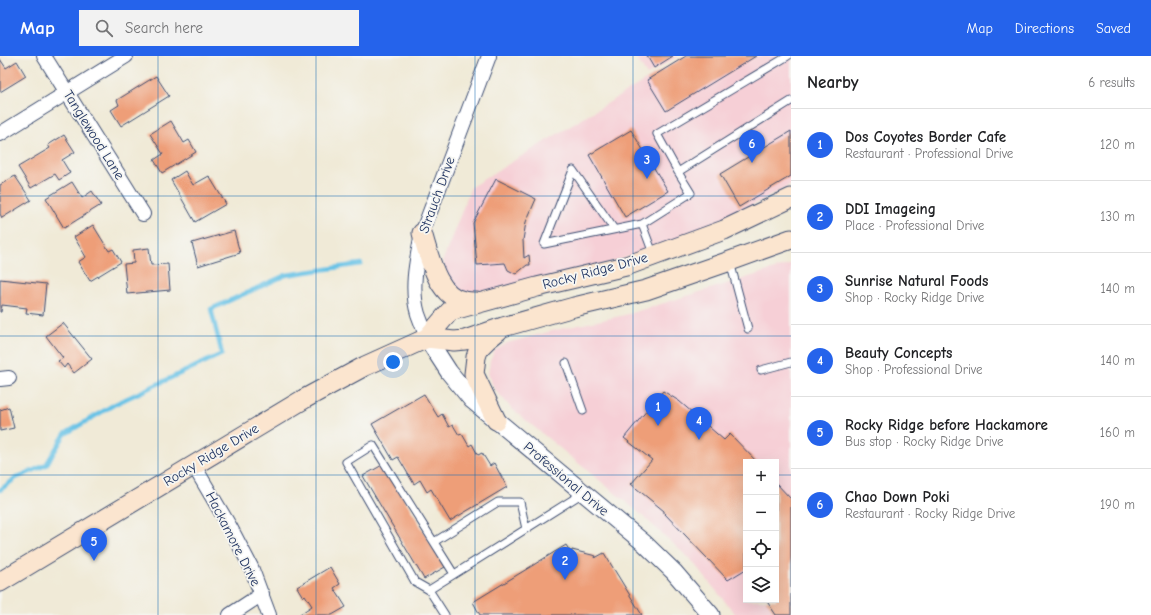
<!DOCTYPE html>
<meta charset="utf-8">
<style>
body{margin:0;font-family:"Comic Neue",sans-serif;background:#f2f2f2;color:#202124}
.controls{position:absolute;right:12px;bottom:12px;display:grid;overflow:hidden;border-radius:0px;box-shadow:0 4px 16px #0002}
.controls button{width:36px;height:36px;display:grid;place-items:center;padding:0;border:0;border-bottom:1px solid #e0e0e0;background:#fff;color:#202124;font:20px sans-serif}
.you{position:absolute;left:393px;top:306px;width:14px;height:14px;margin:-10px;border:3px solid #fff;border-radius:50%;background:#1a73e8;box-shadow:0 0 0 6px #1a73e833}
.badge{display:grid;place-items:center;width:26px;height:26px;border-radius:50%;background:#2563eb;color:#fff;font-size:13px;font-weight:700}
.pin{position:absolute;translate:-50% -33px;filter:drop-shadow(0 1px 2px #0008)}
.pin::after{content:'';position:absolute;top:21px;width:14px;height:12px;background:inherit;clip-path:polygon(0 0,100% 0,50% 100%)}
.list{margin:0;padding:0;list-style:none}
h2{display:flex;justify-content:space-between;align-items:center;height:52px;margin:0;padding:0 16px;font-size:17px}
h2 small{font-size:13px;font-weight:400;color:#757577}
.list li{display:grid;grid-template-columns:26px 1fr auto;gap:12px;align-items:center;box-sizing:border-box;height:72px;padding:0 16px;border-top:1px solid #e0e0e0}
.list b{display:block;font-size:15px;white-space:nowrap}
.list p{margin:0;font-size:13px;white-space:nowrap;color:#757577}
.list em{font-size:13px;font-style:normal;color:#757577}
.icon{flex:none;width:22px;height:22px;fill:none;stroke:currentColor;stroke-width:2;stroke-linecap:round;stroke-linejoin:round}
.map{position:relative;flex:none;width:791px;height:559px;overflow:hidden}
header{display:flex;align-items:center;gap:24px;box-sizing:border-box;height:56px;padding:0 20px;background:#2563eb;color:#fff}
header strong{font-size:19px}
nav{display:flex;gap:22px;margin-inline-start:auto;font-size:14px}
.search{width:280px;height:36px;background:#f2f2f2;display:flex;align-items:center;gap:10px;box-sizing:border-box;padding:0 14px;border-radius:0px;color:#757577;font-size:15px}
main{display:flex}
aside{flex:1;background:#fff}
.map>svg:first-child{display:block}
.built{fill:#f6cfd6;fill-rule:evenodd}
.lines{fill:none;stroke-linecap:round;stroke-linejoin:round}
.stream{stroke:#69c3e6;stroke-width:4.5}
.building{fill:#ee9e78}
.service-casing{stroke:#3b4b70;stroke-width:9}
.minor-casing{stroke:#3b4b70;stroke-width:16}
.tertiary-casing{stroke:#3b4b70;stroke-width:19}
.secondary-casing{stroke:#3b4b70;stroke-width:21}
.service{stroke:#fff;stroke-width:7}
.minor{stroke:#fff;stroke-width:14}
.tertiary{stroke:#fff;stroke-width:17}
.secondary{stroke:#fbe5cf;stroke-width:19}
.grid{fill:none;stroke:#1f6fb2;stroke-width:1;stroke-opacity:0.55}
.labels{text-anchor:middle;dominant-baseline:central;stroke-width:3.5;stroke-linejoin:round;paint-order:stroke}
.street-label{font-size:14px;fill:#1b2f5e;stroke:#f6f6f2}
</style>
<header>
<strong>Map</strong>
<div class="search"><svg class="icon" aria-label="search" viewBox="0 0 24 24"><circle cx="10" cy="10" r="6"/><path d="M15 15l6 6"/></svg>Search here</div>
<nav><a>Map</a><a>Directions</a><a>Saved</a></nav>
</header>
<main>
<div class="map">
<svg width="791" height="559" viewBox="0 0 791 559">
<rect width="100%" height="100%" fill="#f6f6f2"/>
<filter id="ink" filterUnits="userSpaceOnUse"><feTurbulence type="fractalNoise" baseFrequency=".025" numOctaves="2"/><feDisplacementMap in="SourceGraphic" scale="8" xChannelSelector="R" yChannelSelector="G"/><feConvolveMatrix kernelMatrix="1 2 1 2 8 2 1 2 1" color-interpolation-filters="sRGB"/></filter>
<filter id="wash" filterUnits="userSpaceOnUse"><feTurbulence type="fractalNoise" baseFrequency=".012" numOctaves="4" result="noise"/><feDisplacementMap in="SourceGraphic" scale="16" xChannelSelector="R" yChannelSelector="G"/><feGaussianBlur stdDeviation="0.9" result="paint"/><feColorMatrix in="noise" values="0 0 0 0 0 0 0 0 0 0 0 0 0 0 0 0 0 1.4 0 .05"/><feComposite in="paint" operator="in"/></filter>
<g filter="url(#wash)">
<rect width="100%" height="100%" fill="#f0ead7"/>
<path class="built" d="M635 0H679L647 19Z
M685 0H791V129L695 179 608 207 484 239 459 235 447 220 443 204 471 131Z
M791 208V559H736L691 504 637 455 512 353 494 332 488 319 490 305 495 294 507 287 556 274 625 259ZM746 406H776V544H746Z"/>
<g class="lines">
<path class="stream" d="M0 434 16 422 46 409 65 378 115 348 222 298 211 253 286 219 361 208"/>
</g>
<g id="blocks">
<path class="building" d="M647 0H673L654 12Z
M686 0H756L666 55 647 24Z
M0 3 6 12 17 5 26 20 0 36Z
M156 20 169 40 121 70 111 54 119 49 117 44Z
M171 65 184 87 189 84 196 96 162 117 154 104 163 98 150 78Z
M631 74 668 135 625 161 589 99Z
M791 75V120L739 151 720 118Z
M64 79 75 96 62 104 70 117 59 124 55 118 31 132 18 111 50 92 48 89Z
M185 115 193 129 209 120 226 148 195 166 171 124Z
M15 120 31 144 2 162 0 158V129Z
M496 123 536 143 526 166 523 184 524 202 529 199 530 209H527L516 218 508 214 505 207 477 209 473 167Z
M72 126 82 142 92 135 101 149 64 172 46 142Z
M93 169 109 195 113 193 121 206 90 225 78 206 86 201 74 181Z
M234 175 240 197 198 210 192 187Z
M149 192 151 209 168 208 170 234 127 238 124 208 134 207 133 194Z
M0 223 46 228 43 259 26 257 27 252 2 249 1 256H0Z
M63 267 92 303 74 317 67 308 64 312 58 305 63 302 46 280Z
M663 335 679 345 724 384 730 378 757 406H746V513L728 524 664 457V455L631 428 652 404 624 382Z
M424 338 438 361 442 358 449 371 453 369 459 379 462 378 469 390 472 388 478 399 482 397 490 410 494 407 507 431 450 465 431 433 427 436 420 424 414 428 398 401 393 404 372 368Z
M9 351 14 372 0 375V354Z
M384 408 445 511 424 523 363 420Z
M776 427 791 443V559H776L766 544H776Z
M566 489 571 497 572 494 596 500 595 502 604 497 642 559H480L473 546Z
M330 511 340 528 334 532 346 551 332 559H301L300 558 312 550 305 539 303 541 297 531Z"/>
</g>
</g>
<g filter="url(#ink)">
<use href="#blocks" fill-opacity="0" stroke="#3b4b70" stroke-width="1"/>
<g class="lines">
<defs>
<path id="service" d="M788 0 657 78 678 116 791 45
M642 168 654 200
M614 173 573 114 544 188 642 168 691 137 678 116
M730 206 748 273
M566 307 583 355
M761 314 791 306
M434 486 498 446H520L526 473
M429 534 415 526 346 406 373 389 454 518
M445 559 429 534 583 437"/>
<path id="minor" d="M44 0 143 158
M0 78 126 0
M427 282C424 274 421 266 418 258 410 232 417 203 422 177L489 0
M0 323 9 322
M194 410 230 471 251 511 269 559
M230 559 262 538"/>
<path id="tertiary" d="M427 282 449 316 472 344 644 487 674 516 711 559"/>
<path id="secondary" d="M422 177C429 199 437 241 464 245 468 246 473 246 477 246
M427 282 454 285 465 284 503 271 574 251 646 234 730 205 791 183
M496 364 474 318 476 301 479 292 487 284 498 275
M0 526 304 343 365 310 427 282 450 255 537 231 626 210 724 174 791 142"/>
</defs>
<use href="#service" class="service-casing"/>
<use href="#minor" class="minor-casing"/>
<use href="#tertiary" class="tertiary-casing"/>
<use href="#secondary" class="secondary-casing"/>
<use href="#service" class="service"/>
<use href="#minor" class="minor"/>
<use href="#tertiary" class="tertiary"/>
<use href="#secondary" class="secondary"/>
</g>
</g>
<path class="grid" d="M158 0V559M316 0V559M475 0V559M633 0V559M0 140H791M0 280H791M0 419H746M776 419H791"/>
<g class="labels">
<g class="street-label">
<text transform="translate(94 79) rotate(58)">Tanglewood Lane</text>
<text transform="translate(437 139) rotate(-70)">Strauch Drive</text>
<text transform="translate(595 215) rotate(-15)">Rocky Ridge Drive</text>
<text transform="translate(211 399) rotate(-31)">Rocky Ridge Drive</text>
<text transform="translate(566 423) rotate(40)">Professional Drive</text>
<text transform="translate(233 483) rotate(63)">Hackamore Drive</text>
</g>
</g>
</svg>
<div class="controls">
<button>+</button>
<button>−</button>
<button><svg class="icon" aria-label="locate" viewBox="0 0 24 24"><circle cx="12" cy="12" r="6"/><path d="M12 2v4M12 18v4M2 12h4M18 12h4"/></svg></button>
<button><svg class="icon" aria-label="layers" viewBox="0 0 24 24"><path d="M12 4l9 5-9 5-9-5zM3 14l9 5 9-5"/></svg></button>
</div>
<div class="you"></div>
<div class="pin badge" style="left:658px;top:370px">1</div>
<div class="pin badge" style="left:565px;top:524px">2</div>
<div class="pin badge" style="left:647px;top:123px">3</div>
<div class="pin badge" style="left:699px;top:384px">4</div>
<div class="pin badge" style="left:94px;top:505px">5</div>
<div class="pin badge" style="left:752px;top:107px">6</div>
</div>
<aside>
<h2>Nearby<small>6 results</small></h2>
<ul class="list">
<li><span class="badge">1</span><div><b>Dos Coyotes Border Cafe</b><p>Restaurant · Professional Drive</p></div><em>120 m</em></li>
<li><span class="badge">2</span><div><b>DDI Imageing</b><p>Place · Professional Drive</p></div><em>130 m</em></li>
<li><span class="badge">3</span><div><b>Sunrise Natural Foods</b><p>Shop · Rocky Ridge Drive</p></div><em>140 m</em></li>
<li><span class="badge">4</span><div><b>Beauty Concepts</b><p>Shop · Professional Drive</p></div><em>140 m</em></li>
<li><span class="badge">5</span><div><b>Rocky Ridge before Hackamore</b><p>Bus stop · Rocky Ridge Drive</p></div><em>160 m</em></li>
<li><span class="badge">6</span><div><b>Chao Down Poki</b><p>Restaurant · Rocky Ridge Drive</p></div><em>190 m</em></li>
</ul>
</aside>
</main>
